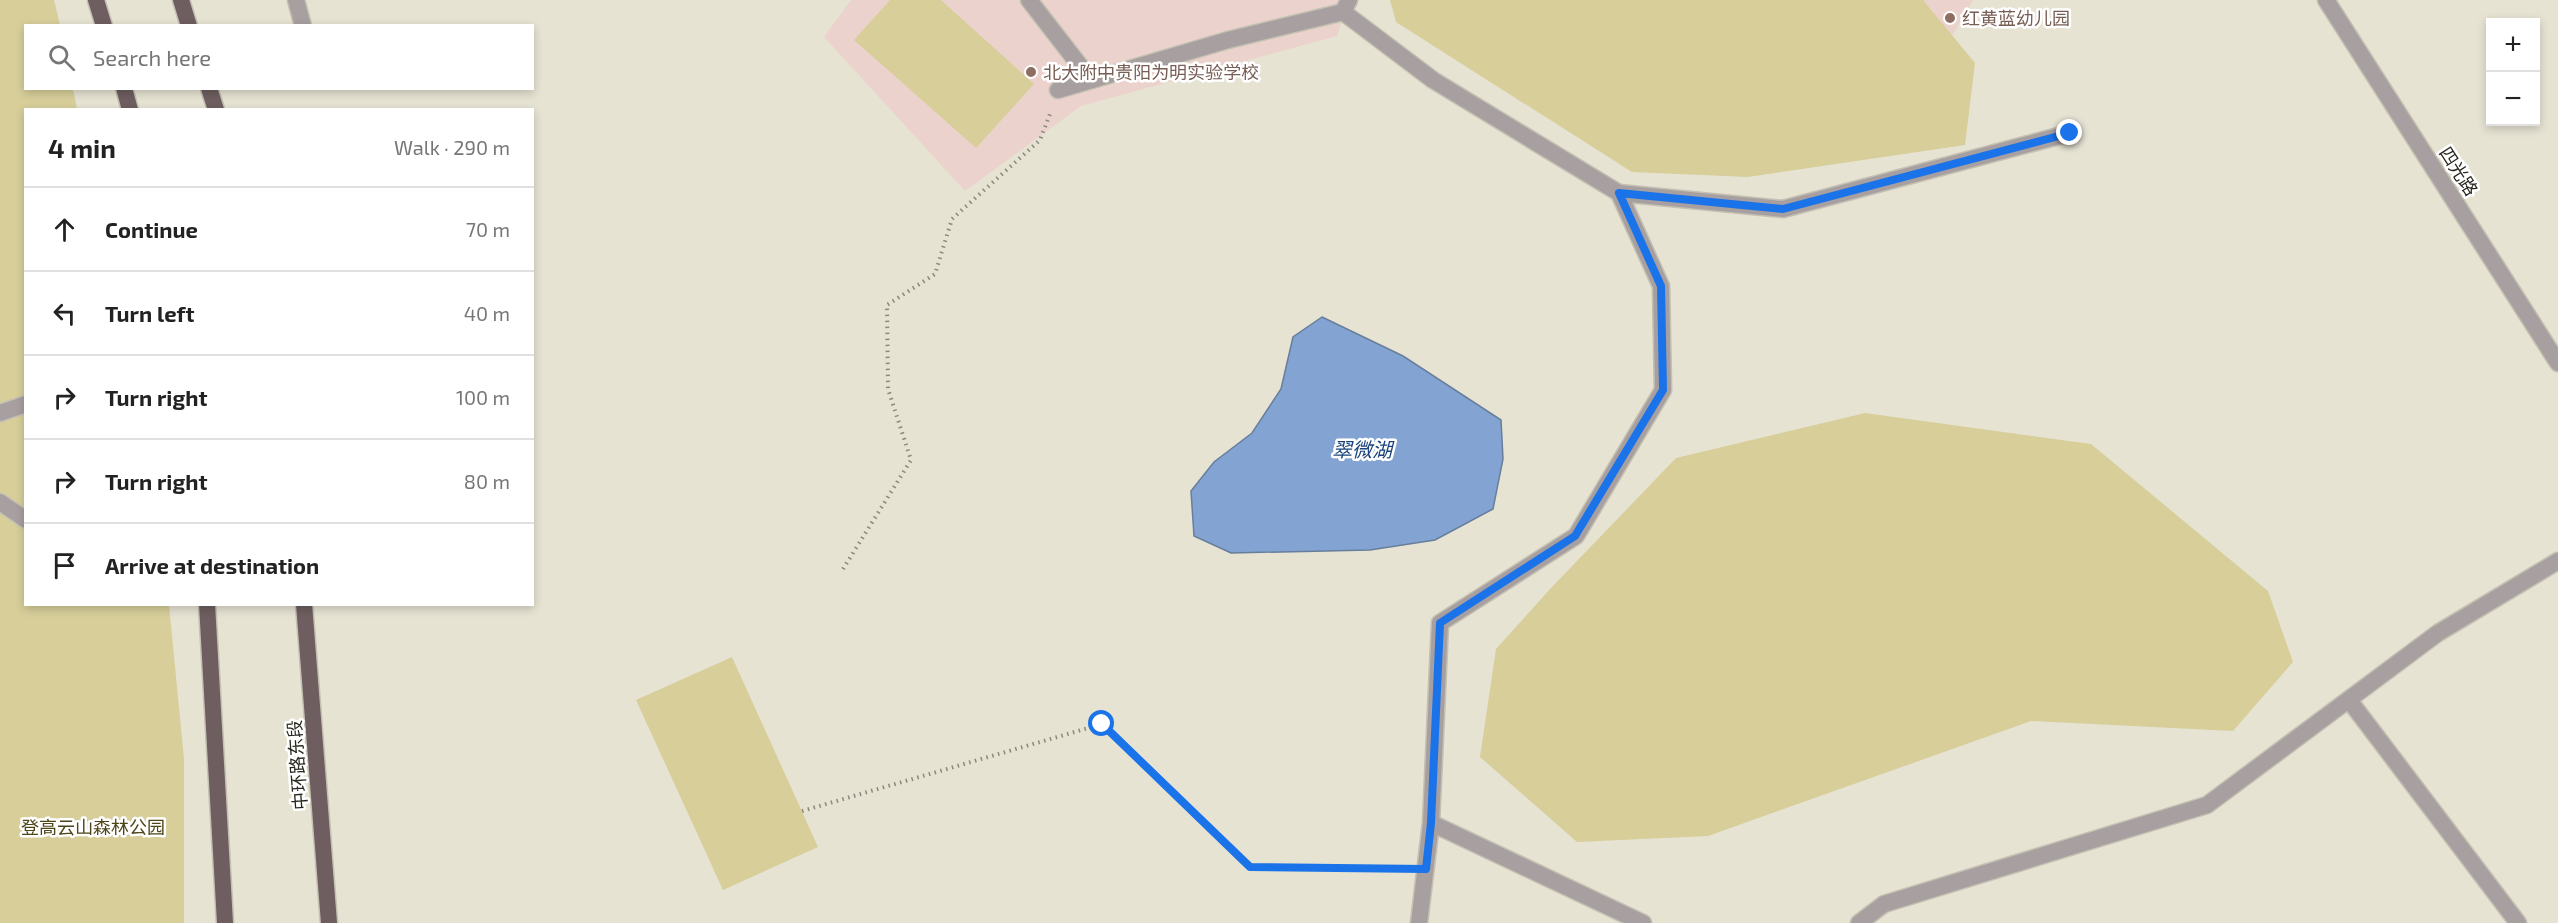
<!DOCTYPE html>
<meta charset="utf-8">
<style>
body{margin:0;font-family:"Exo 2","Noto Sans SC",sans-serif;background:#f2f2f2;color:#222}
.controls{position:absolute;right:18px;top:18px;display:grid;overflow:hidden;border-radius:0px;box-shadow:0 3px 9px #0003}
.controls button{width:54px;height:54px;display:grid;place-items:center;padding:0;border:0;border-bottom:2px solid #e0e0e0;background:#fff;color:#222;font:30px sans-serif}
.stop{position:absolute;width:18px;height:18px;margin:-14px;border:4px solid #1a73e8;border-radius:50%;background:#fff}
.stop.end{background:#1a73e8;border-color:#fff;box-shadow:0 2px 6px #0008}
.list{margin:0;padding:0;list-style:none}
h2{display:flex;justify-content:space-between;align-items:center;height:78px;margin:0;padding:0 24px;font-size:26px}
h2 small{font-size:20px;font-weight:400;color:#767676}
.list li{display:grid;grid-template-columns:39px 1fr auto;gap:18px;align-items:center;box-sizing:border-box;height:84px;padding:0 24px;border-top:2px solid #e0e0e0}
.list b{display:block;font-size:22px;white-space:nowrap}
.list em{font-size:20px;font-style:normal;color:#767676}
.icon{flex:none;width:33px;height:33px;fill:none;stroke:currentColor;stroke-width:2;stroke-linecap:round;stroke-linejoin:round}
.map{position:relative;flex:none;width:2558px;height:923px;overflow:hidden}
.search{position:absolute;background:#fff;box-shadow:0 3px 9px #0003;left:24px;top:24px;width:510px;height:66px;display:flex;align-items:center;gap:15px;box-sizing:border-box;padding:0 21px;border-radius:0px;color:#767676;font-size:22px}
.panel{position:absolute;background:#fff;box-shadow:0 3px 9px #0003;left:24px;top:108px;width:510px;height:498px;border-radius:0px}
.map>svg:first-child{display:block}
.education{fill:#ecd2cc}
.green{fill:#d7ce9a}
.water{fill:#83a4d2;stroke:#677e9c;stroke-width:1.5}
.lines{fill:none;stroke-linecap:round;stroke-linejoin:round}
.service-casing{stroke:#c4c1b3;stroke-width:19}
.minor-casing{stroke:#c4c1b3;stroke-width:19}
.trunk-casing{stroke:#c4c1b3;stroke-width:19}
.path{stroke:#8b897d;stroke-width:4;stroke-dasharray:1.5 4.5;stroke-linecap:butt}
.service{stroke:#a89fa0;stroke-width:16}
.minor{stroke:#a89fa0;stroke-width:16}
.trunk{stroke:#6e5e60;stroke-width:16}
.route{stroke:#1a73e8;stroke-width:8}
.education-dot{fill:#8d6e63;stroke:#fff;stroke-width:2}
.labels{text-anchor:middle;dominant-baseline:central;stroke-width:5;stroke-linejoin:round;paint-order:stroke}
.education-label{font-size:18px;fill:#785e54;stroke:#fff;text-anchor:start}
.street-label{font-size:18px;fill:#27261f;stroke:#fff}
.park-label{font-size:18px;fill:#4e4619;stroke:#fff}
.water-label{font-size:20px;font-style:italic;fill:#19437b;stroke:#fff}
</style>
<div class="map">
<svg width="2558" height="923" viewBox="0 0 2558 923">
<rect width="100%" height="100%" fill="#e6e3d3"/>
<path class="education" d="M851 0H1349L1337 36 1081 106 965 191 824 37Z
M1923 0H1973L1952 36Z"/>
<path class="green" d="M0 0H54L60 25 26 26V88L73 89 77 109 26 110V604L169 605 184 759V923H0Z
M890 0H941L1034 84 976 148 854 40Z
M1390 0H1923L1975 63 1965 145 1748 177 1632 172 1396 22Z
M1865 413 2091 444 2268 591 2293 662 2233 731 2031 721 1708 836 1577 842 1480 757 1496 649 1551 588 1676 458Z
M732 657 818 847 723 890 636 700Z"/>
<path class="water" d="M1322 317 1403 356 1501 420 1503 459 1493 509 1435 540 1370 550 1231 553 1194 536 1191 491 1214 462 1252 433 1281 389 1293 337Z"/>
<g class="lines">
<defs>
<path id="service" d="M296 0 303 26
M1029 0 1091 80"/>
<path id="minor" d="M2326 0 2558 363
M1343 12 1433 80 1619 193 1783 209 2070 133
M1058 90 1228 40 1343 12 1349 0
M0 413 26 404
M0 502 26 520
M2349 700 2518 923
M1431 823 1643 923
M1419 923 1431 823 1440 623 1576 536 1663 390 1661 286 1619 193
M1859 923 1884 904 2207 805 2438 633 2558 561"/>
<path id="trunk" d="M96 0 104 26
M181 0 189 26
M124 88 130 110
M209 88 216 110
M207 604 225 923
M304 604 329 923"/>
</defs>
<use href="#service" class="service-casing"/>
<use href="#minor" class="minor-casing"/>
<use href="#trunk" class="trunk-casing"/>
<path class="path" d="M843 569 911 460 888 389 887 305 935 274 952 219 1040 140 1050 114
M802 811 1102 724 1250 867 1400 869"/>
<use href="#service" class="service"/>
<use href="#minor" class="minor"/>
<use href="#trunk" class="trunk"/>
</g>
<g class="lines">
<path class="route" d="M1102 724 1250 867 1426 869 1431 823 1440 623 1575 536 1663 390 1661 286 1619 193 1783 209 2070 133"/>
</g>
<g class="education-dot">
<circle cx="1950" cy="18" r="6"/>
<circle cx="1031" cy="72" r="6"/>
</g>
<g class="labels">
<g class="education-label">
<text x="1962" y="18">红黄蓝幼儿园</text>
<text x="1043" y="72">北大附中贵阳为明实验学校</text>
</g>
<g class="street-label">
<text transform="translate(2459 171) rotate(57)">四光路</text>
<text transform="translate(297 765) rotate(-94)">中环路东段</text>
</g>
<g class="park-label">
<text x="93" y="827">登高云山森林公园</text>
</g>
<g class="water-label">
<text x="1362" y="449">翠微湖</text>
</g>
</g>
</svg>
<div class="controls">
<button>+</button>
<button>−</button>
</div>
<div class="stop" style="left:1102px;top:724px"></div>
<div class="stop end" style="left:2070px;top:133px"></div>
<div class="search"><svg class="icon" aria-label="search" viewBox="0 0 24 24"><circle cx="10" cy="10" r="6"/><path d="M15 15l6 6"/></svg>Search here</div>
<section class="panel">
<h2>4 min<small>Walk · 290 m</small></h2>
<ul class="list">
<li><svg class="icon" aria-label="ahead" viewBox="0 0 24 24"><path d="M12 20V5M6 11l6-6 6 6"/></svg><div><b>Continue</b></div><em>70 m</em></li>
<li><svg class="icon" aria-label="left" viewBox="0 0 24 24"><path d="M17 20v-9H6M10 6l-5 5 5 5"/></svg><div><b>Turn left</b></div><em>40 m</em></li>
<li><svg class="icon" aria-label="right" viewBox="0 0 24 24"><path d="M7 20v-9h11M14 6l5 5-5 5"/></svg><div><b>Turn right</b></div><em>100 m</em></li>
<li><svg class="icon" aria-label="right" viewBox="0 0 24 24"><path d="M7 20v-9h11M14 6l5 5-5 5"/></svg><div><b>Turn right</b></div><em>80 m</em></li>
<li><svg class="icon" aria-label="arrive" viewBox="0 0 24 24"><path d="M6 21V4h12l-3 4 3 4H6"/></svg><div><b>Arrive at destination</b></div></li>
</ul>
</section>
</div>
